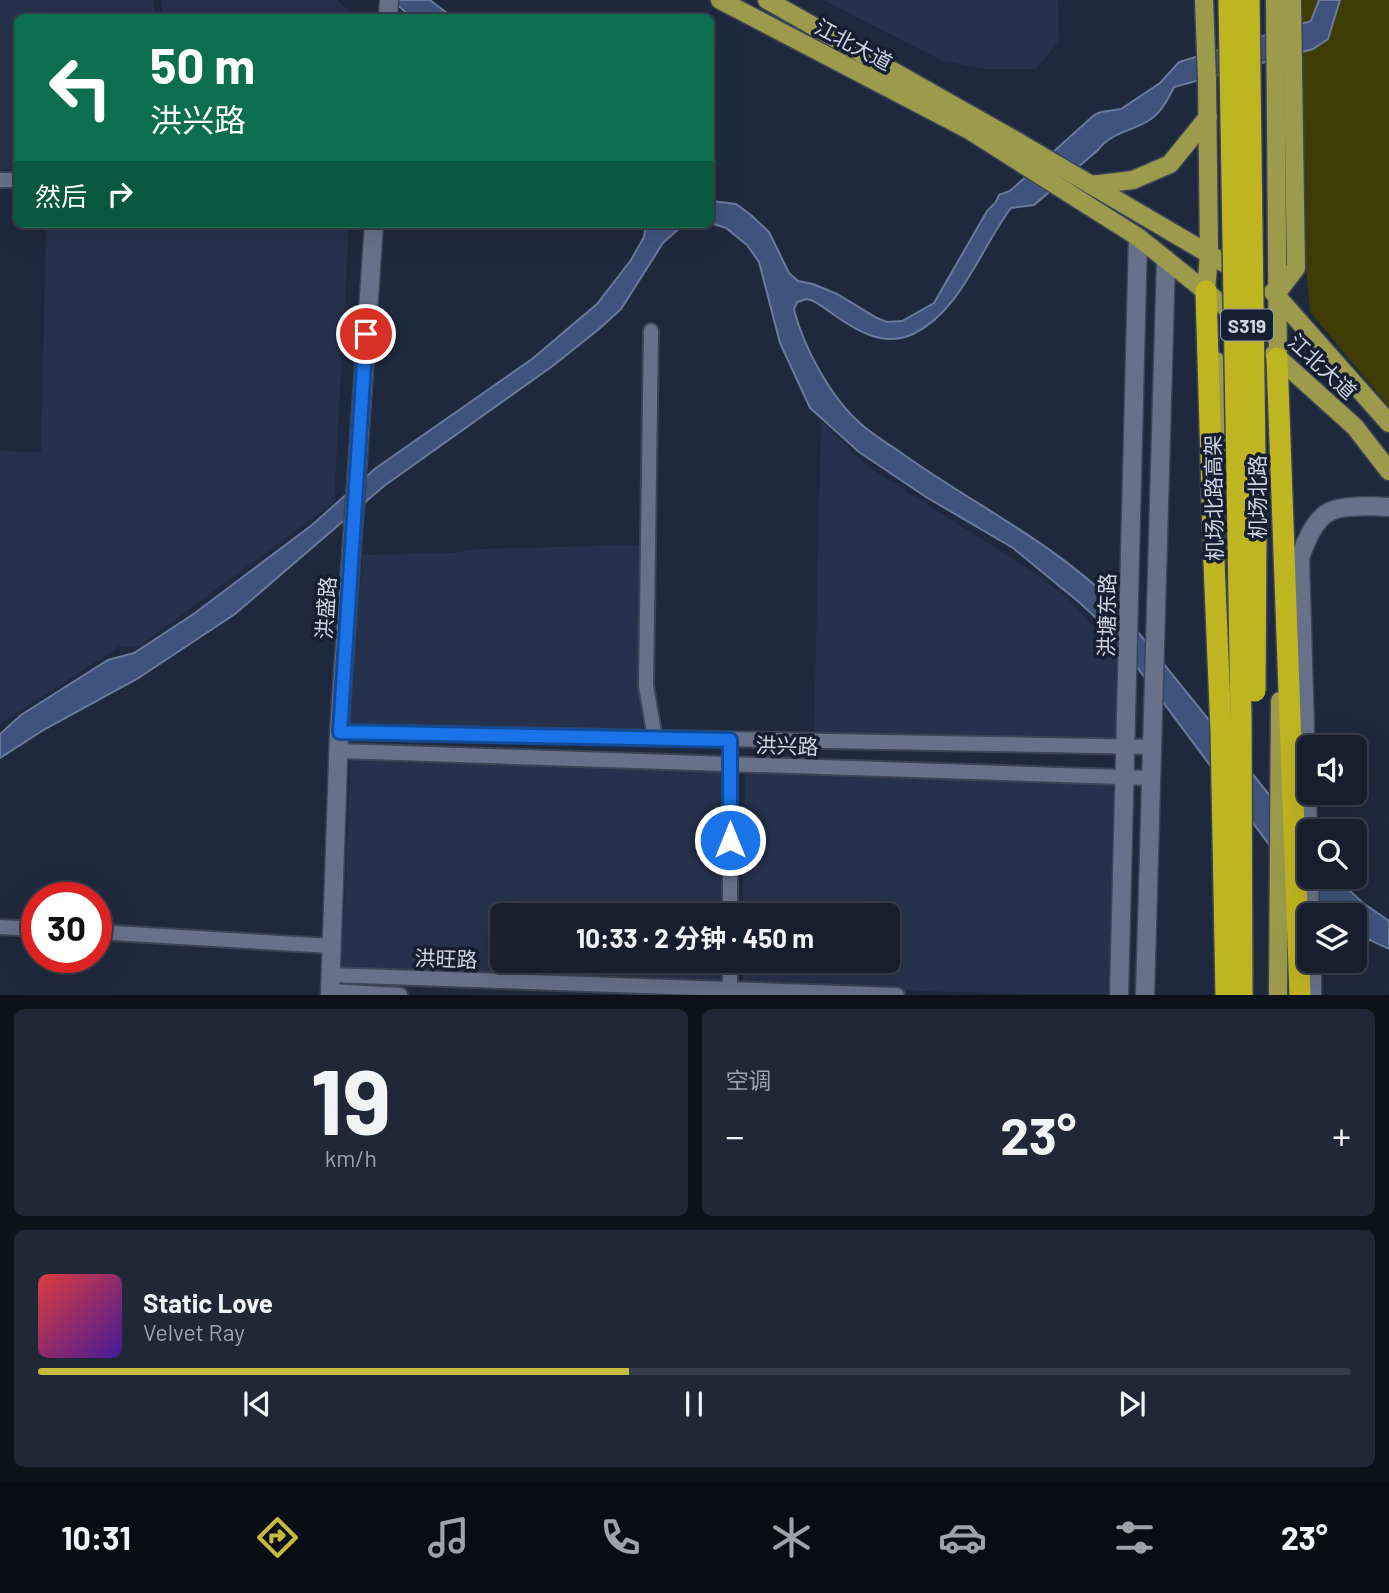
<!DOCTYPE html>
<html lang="zh">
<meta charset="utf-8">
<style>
:root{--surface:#171f2e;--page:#202736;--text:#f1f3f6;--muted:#9ea2aa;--line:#363d4a;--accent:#c5bc3d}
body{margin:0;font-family:Barlow,"Noto Sans SC",sans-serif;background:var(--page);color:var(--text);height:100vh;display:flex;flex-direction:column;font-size:26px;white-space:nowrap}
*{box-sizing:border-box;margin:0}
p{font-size:23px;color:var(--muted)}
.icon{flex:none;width:38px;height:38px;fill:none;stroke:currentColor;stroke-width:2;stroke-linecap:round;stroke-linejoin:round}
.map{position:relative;height:995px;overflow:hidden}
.sheet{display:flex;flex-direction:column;gap:14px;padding:14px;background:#0d1119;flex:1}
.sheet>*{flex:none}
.banner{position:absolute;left:14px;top:14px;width:700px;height:214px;border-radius:10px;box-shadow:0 7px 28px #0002,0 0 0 2px var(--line);background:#0b6e4f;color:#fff;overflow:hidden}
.tools{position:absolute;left:1297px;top:735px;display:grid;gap:14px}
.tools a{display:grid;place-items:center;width:70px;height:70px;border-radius:10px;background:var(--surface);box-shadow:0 7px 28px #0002,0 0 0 2px var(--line);font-size:35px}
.speed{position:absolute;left:21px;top:882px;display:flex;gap:14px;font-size:35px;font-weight:700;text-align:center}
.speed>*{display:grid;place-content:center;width:91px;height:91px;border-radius:50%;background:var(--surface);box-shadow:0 7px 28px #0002,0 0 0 2px var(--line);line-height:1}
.speed .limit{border:10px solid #d22;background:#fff;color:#111}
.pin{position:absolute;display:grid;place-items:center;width:60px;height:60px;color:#fff;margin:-30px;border:4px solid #fff;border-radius:50%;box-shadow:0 2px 7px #0007}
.me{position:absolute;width:77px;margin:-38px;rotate:0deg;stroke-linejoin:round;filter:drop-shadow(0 0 5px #0008)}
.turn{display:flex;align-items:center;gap:24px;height:147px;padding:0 21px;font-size:32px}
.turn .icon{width:91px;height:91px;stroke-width:2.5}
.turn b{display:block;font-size:49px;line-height:60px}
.then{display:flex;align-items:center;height:66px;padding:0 21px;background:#0003;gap:14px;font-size:26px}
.big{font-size:52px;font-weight:700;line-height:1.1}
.sheet .widget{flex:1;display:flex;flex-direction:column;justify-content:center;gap:10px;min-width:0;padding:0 24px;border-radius:10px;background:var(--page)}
.sheet .dial{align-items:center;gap:0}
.dial b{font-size:91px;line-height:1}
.song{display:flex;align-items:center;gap:21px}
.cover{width:84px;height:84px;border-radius:10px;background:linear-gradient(135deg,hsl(0 70% 55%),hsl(260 70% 35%))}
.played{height:7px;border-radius:4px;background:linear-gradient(90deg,var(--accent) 45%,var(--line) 45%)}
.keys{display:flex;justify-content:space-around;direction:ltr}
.heat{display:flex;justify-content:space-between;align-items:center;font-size:38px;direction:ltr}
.sheet .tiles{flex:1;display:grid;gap:14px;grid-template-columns:1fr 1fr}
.widget:last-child{grid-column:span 2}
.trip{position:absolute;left:490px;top:903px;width:410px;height:70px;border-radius:10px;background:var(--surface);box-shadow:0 7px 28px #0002,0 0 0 2px var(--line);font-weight:700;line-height:70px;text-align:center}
.tabs{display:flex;height:112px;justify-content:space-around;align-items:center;background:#090c12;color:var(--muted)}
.tabs .icon{width:49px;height:49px}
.tabs .active{color:var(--accent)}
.tabs b{font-size:32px;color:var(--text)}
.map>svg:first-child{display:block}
</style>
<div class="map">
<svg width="1389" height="995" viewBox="0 0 1389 995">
<rect width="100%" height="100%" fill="#1f293d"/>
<g fill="#26314b">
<path d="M0,0H154V17L18,18L17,169H0Z"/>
<path d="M162,0H337L355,17H162Z"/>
<path d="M823,0H1058L1059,41L1036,69H987L943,61Z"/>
<path d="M46,224H349L334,502L140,646H120L0,724V451L41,452Z"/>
<path d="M821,421L867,466L1027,568L1067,597L1122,658V742L814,736Z"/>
<path d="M640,545L642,732L347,727L363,555L454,553L476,549Z"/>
<path d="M351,755L725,768L726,915H502V961H726V985L341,972Z"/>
<path d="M745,768L1121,780L1116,994H1029L743,986V961H887V915H743Z"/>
</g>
<path fill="#3f3b05" d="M1302,0H1389V407L1310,312L1306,266Z"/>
<g fill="#3f537c" stroke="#6a7a9b" stroke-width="2">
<path d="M392,0H430L452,17H411Z"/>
<path d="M1319,0H1340L1328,39L1313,49L1174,87C1168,99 1162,111 1151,119C1134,131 1111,132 1098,150L1034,205L1011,208C980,249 961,311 913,334C883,348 855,330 830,312C824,308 815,300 807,299C806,299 798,302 797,302L794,310C804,348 831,398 861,424C873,435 887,443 900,452C972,504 1054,542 1117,606L1309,844V877H1335L1363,903L1389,921V949L1355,933L1354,915H1323L1320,913L1110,631L1080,603L1013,548L926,497L859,452L810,408L780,343L759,262L747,245L726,228L711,223V201L736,204L751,215L769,232L789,273L798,281L813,284L837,294L877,318L887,322L902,321L934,303L987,211L996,202L999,195L1010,191L1094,115L1101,112L1121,109L1160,83L1179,62L1311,21Z"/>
<path d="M646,224H684L663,243L621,309L599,329L554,365L384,486L235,614L137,679L45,729L0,758V734L21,715L108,660L134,653L195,613L312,525L376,468L532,359L597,304L631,260L644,237Z"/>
</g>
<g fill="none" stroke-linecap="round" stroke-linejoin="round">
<defs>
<g id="street">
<path d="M0,180H18"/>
<path d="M651,331L646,686L655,738"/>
<path d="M339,732L1151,747"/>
<path d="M730,739V915"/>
<path d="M339,751L1150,778"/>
<path d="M0,927L37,929"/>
<path d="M96,932L331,946"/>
<path d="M730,961V995"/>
<path d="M330,975L897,995"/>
<path d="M330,991L400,995"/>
</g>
<g id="secondary">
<path d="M388,18L389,0"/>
<path d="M1309,868L1300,558C1305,543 1314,520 1329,512C1341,505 1375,506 1389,507"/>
<path d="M1309,877L1310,915"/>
<path d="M1312,961V995"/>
<path d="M330,995L339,732L374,224"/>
<path d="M1119,995L1138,237"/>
<path d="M1145,995L1166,259"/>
</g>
<g id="primary">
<path d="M720,0L969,130L1138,237L1240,319"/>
<path d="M767,0L1013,139L1243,274"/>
<path d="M1204,0L1207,80L1209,254L1206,291L1208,303"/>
<path d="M1275,0L1278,372"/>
<path d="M1091,185L1133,180L1170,164L1208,117"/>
<path d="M1273,292L1389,423"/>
<path d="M1276,294L1296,268L1292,0"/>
<path d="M1274,354L1355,427L1389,471"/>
<path d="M1216,361L1220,390L1221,449"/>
<path d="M1278,995L1280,701"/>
</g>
<g id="highway">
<path d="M1206,291L1214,562"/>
<path d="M1277,358L1300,995"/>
</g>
</defs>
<use href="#street" stroke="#3c4455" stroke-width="18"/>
<use href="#secondary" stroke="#3c4455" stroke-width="21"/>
<use href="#primary" stroke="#3c4455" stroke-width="21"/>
<use href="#highway" stroke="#3c4455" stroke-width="24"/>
<use href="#street" stroke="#67728a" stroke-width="14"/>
<use href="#secondary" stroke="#67728a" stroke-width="18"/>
<use href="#primary" stroke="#9c9a4b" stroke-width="18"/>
<use href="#highway" stroke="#bfb521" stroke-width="21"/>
<defs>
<g id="highway-bridge">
<path d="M1229,0L1241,719L1242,995"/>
<path d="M1249,0L1256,534L1255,691"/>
<path d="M1214,562L1221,731L1226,995"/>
</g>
</defs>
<use href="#highway-bridge" stroke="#3c4455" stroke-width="24" stroke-linecap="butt"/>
<use href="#highway-bridge" stroke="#bfb521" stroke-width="21"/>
</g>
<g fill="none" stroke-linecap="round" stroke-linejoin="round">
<defs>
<path id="route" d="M366,334L340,732L730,740V840"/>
</defs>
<use href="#route" stroke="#114b97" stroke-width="18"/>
<use href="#route" stroke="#1a73e8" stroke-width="12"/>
</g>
<g text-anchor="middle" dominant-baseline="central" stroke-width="7" stroke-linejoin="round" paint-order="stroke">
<rect fill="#161f32" stroke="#979ead" stroke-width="2" x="1221" y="309.5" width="52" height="31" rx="5"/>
<g font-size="19" font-weight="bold" fill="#ced5e2">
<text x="1247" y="325">S319</text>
</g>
<g font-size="21" fill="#ced5e2" stroke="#161f32">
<text transform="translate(854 44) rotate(28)">江北大道</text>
<text transform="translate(1323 366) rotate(43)">江北大道</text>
<text transform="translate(1256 497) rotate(-90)">机场北路</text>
<text transform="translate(1213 498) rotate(-91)">机场北路高架</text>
<text transform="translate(325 608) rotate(-86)">洪盛路</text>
<text transform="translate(1106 615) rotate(-89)">洪塘东路</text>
<text transform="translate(787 745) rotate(2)">洪兴路</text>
<text transform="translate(446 958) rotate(2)">洪旺路</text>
</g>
</g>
</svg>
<div class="tools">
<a><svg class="icon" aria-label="sound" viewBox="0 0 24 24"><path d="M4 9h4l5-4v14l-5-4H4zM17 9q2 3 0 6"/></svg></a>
<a><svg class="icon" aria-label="search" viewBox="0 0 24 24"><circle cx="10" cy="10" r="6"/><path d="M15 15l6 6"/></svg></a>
<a><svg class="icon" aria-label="layers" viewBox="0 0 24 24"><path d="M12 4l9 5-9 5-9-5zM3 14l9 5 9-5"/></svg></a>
</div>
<div class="speed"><div class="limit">30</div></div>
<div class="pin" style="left:366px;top:334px;background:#d93025"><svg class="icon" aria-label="arrive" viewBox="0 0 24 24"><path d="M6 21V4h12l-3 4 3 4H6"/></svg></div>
<svg class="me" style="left:730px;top:840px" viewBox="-20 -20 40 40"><circle r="17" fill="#1a73e8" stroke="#fff" stroke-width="3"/><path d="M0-11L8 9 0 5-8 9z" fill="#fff"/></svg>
<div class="trip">10:33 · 2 分钟 · 450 m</div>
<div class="banner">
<div class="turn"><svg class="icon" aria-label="left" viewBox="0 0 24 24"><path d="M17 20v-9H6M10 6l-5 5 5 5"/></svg><div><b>50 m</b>洪兴路</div></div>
<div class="then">然后<svg class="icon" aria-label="right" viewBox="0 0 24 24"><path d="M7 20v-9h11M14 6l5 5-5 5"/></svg></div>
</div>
</div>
<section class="sheet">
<div class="tiles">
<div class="widget dial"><b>19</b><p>km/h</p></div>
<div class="widget"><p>空调</p>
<div class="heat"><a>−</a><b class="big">23°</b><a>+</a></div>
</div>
<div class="widget">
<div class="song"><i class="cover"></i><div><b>Static Love</b><p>Velvet Ray</p></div></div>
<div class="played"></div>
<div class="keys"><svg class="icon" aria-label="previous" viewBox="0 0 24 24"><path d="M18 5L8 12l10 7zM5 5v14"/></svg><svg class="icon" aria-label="pause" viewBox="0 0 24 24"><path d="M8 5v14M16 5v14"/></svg><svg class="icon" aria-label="next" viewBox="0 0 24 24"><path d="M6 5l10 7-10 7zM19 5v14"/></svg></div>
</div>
</div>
</section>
<nav class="tabs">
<b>10:31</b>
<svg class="icon active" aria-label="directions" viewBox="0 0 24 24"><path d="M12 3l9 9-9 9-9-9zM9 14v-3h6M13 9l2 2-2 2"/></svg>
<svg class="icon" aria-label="music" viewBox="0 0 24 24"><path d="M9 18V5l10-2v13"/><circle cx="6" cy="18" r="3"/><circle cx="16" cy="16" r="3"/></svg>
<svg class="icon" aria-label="phone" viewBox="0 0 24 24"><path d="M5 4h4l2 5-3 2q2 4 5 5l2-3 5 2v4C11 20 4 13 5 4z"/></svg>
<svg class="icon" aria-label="climate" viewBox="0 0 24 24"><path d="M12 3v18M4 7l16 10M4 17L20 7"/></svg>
<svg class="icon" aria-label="car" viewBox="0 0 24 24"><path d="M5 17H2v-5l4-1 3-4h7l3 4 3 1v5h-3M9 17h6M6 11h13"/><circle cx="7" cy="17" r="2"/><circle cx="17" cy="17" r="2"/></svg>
<svg class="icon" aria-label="filters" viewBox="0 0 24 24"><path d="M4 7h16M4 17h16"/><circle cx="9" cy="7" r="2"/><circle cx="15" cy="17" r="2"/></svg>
<b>23°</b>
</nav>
